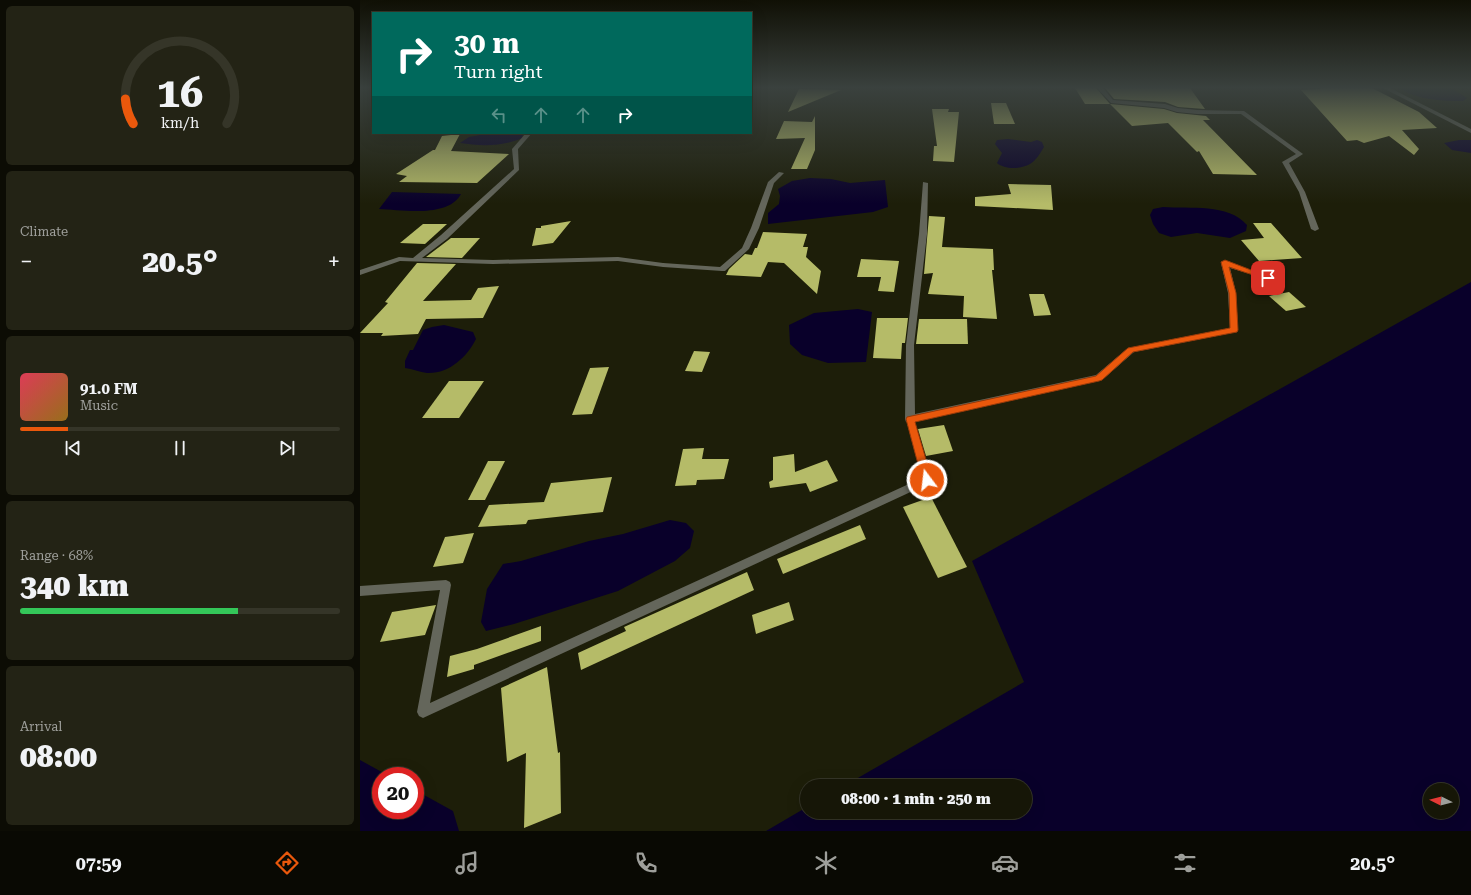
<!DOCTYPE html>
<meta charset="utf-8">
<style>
:root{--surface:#161607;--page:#232315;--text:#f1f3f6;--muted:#9e9f9b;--line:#353528;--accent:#ea580c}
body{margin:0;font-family:"Roboto Serif",serif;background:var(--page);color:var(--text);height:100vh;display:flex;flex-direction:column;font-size:15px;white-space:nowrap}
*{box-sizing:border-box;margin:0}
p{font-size:13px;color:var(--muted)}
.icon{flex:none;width:22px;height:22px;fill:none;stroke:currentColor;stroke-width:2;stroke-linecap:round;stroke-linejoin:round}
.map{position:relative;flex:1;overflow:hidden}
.side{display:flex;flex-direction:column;gap:6px;padding:6px;background:#0c0c04;width:360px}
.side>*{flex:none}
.guide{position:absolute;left:12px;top:12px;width:380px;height:122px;border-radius:0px;box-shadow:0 4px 16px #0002,0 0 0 1px var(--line);background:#00695c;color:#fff;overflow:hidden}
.needle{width:26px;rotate:276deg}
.buttons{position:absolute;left:1063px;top:783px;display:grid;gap:8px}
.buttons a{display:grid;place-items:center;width:36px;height:36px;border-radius:50%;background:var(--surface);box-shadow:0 4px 16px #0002,0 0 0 1px var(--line);font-size:20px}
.speed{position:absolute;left:12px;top:767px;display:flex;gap:8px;font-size:20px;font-weight:700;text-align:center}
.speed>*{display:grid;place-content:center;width:52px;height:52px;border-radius:50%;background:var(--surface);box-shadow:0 4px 16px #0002,0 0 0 1px var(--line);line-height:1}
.speed .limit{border:6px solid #d22;background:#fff;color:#111}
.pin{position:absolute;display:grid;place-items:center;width:34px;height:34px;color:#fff;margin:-17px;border-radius:8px;box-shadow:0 2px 6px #0006}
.me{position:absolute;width:44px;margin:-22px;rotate:345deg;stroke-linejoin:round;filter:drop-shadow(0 0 3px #0008)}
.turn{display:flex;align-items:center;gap:14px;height:84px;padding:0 16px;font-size:18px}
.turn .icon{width:52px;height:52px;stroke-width:2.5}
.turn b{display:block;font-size:28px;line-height:34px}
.lanes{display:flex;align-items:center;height:38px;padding:0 16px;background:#0003;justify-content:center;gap:20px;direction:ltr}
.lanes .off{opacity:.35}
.big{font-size:30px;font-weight:800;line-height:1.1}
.side .tile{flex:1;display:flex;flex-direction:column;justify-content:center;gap:6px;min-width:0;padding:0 14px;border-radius:6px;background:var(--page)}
.side .dial{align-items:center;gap:0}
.dial svg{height:104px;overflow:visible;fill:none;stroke:var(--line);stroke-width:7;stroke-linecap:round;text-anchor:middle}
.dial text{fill:var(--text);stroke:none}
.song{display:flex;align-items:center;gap:12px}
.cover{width:48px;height:48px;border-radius:6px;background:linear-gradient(135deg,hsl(350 70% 55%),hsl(40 70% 35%))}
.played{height:4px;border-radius:2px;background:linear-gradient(90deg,var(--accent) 15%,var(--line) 15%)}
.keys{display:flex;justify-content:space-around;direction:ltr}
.heat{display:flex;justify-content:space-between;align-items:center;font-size:22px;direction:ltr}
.charge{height:6px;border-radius:3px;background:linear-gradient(90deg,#34c759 68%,var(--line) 0)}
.trip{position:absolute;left:440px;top:779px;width:232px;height:40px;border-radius:20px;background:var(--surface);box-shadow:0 4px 16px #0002,0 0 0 1px var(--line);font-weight:800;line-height:40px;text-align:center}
.tabs{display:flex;height:64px;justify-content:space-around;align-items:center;background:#090903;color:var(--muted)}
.tabs .icon{width:28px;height:28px}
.tabs .active{color:var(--accent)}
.tabs b{font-size:18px;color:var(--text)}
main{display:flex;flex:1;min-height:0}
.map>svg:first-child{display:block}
</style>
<main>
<section class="side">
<div class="tile dial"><svg viewBox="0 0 100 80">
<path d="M14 69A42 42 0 1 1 86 69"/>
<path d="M14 69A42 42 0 0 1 8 50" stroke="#ea580c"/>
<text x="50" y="56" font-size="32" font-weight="700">16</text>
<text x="50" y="72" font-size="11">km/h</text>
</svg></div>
<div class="tile"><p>Climate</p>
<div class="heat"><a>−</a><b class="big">20.5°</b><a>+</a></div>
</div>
<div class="tile">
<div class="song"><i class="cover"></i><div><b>91.0 FM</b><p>Music</p></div></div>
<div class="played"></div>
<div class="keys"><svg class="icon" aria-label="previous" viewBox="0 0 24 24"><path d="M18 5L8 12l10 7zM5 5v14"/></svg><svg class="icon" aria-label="pause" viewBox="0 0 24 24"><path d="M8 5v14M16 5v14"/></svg><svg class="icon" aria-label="next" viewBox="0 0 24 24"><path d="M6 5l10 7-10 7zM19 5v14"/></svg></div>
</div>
<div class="tile"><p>Range · 68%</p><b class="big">340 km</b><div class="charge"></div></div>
<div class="tile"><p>Arrival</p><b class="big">08:00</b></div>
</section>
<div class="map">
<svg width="1111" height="831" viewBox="0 0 1111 831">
<rect width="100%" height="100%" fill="#1d1e09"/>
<g fill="#09002a" fill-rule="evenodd">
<path d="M1039,88H1091L1107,98L1103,101C1081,101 1058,100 1039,88Z"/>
<path d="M131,133L163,134L162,138C142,147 120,146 100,143L109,137Z"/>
<path d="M648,139L671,142L677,140L682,142L684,147C681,152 676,161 670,164C661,169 645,170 637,163L642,153L635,144L637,140Z"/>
<path d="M1099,140H1111V153L1092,150L1084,143Z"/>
<path d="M450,178L471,179L490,183L525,180L528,207L513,212L408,224V213L419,204L420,196L418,189L432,181Z"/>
<path d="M32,192L101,194C88,218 43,210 19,209Z"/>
<path d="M803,207C830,209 868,203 887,225L886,231L870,238L837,233L811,237L799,233L793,224L790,215L793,209Z"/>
<path d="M1111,282V831H406L447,807V812H665V786H484L664,682L612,561ZM1070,790H1092V812H1070Z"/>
<path d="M498,309L512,312L506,362L468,363L442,355L430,344L429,325L454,313Z"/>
<path d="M84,325L113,332L116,339C107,357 89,374 67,373C60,372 52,369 45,368V361L50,350H53L63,330L72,327Z"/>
<path d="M310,520L326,523L334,531L330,548L315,561L258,591L154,624L126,631L121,622L127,589L143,564L161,561L229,541L263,534Z"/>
<path d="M0,760L29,776H21V810H55V790L93,811L99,831H0Z"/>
</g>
<g fill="#b5bb68">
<path d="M715,88H736L750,104H725Z"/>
<path d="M745,88H830L845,109L818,107L805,102L754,99Z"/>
<path d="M960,88H1012L1059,112L1077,128L1042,130L1059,149L1054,155L1029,136L1004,143L997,140L987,141L941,90L961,89Z"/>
<path d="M439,89L481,90L428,112Z"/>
<path d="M631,103H646L655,124H634Z"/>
<path d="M750,104L804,109L817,113L846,116L850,120H843L897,175L853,174L839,151L837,152L808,123L772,126Z"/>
<path d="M572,109H589L588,112H599L594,162L573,161L574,146H577Z"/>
<path d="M455,116V150L447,169H431L445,138L416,139L424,121L452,122Z"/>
<path d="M100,134L91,151L149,154L117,183L39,182L47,176L36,174L73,150H75L82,136Z"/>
<path d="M648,184L691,185L693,210L615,206V197L651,194Z"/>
<path d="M569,216L585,217L582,247L633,249L634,270H632L637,319L603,317L604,296L568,294L573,273L564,274Z"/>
<path d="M211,221L193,243L172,246L176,228H181V226Z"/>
<path d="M893,223H911L942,258L899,261L881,240L904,238Z"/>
<path d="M63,224H87L65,244L40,243Z"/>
<path d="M403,232L447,234L443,247H448L446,257L461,271L457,294L424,263L408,262L401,277L366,275L369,269L385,254L392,255L395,248H397Z"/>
<path d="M91,238H120L102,258L66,257Z"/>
<path d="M501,259L539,261L534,292L518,291L521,277H497Z"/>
<path d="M57,263L96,264L63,301L111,300L118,288L139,286L123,318L66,319L58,334L21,336L23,333H0L28,303L25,302Z"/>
<path d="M929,292L946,307L926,311L909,296Z"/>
<path d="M669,294H684L691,315L674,316Z"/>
<path d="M517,318H548L545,343H542L541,359L513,358Z"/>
<path d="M559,319H607L608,344H556Z"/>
<path d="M334,351L350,352L342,372L325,371Z"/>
<path d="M249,367L232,414L212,415L230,368Z"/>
<path d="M89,381H124L99,418H62Z"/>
<path d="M584,425L593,451L566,456L558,429Z"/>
<path d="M344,448L342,459H369L364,479L337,480L336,485L315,486L323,449Z"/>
<path d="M434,454L435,472L467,460L478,481L450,492L446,483L410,488L409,482L413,480V457Z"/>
<path d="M128,461H145L125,500H108Z"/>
<path d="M252,477L243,512L168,520L166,524L118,527L129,505L184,502L191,483Z"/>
<path d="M571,497L607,567L578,578L543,507Z"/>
<path d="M500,525L506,539L423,574L417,559Z"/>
<path d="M114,533L103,563L73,567L85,537Z"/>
<path d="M387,572L394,590L221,670L218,653L266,631L264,627Z"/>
<path d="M429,602L434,620L396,634L392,615Z"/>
<path d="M76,605L65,635L20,642L32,612Z"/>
<path d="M181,626V641L114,665V669L87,677L90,656L117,649Z"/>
<path d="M187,667L198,753L200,752L201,813L164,828L166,753L147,762L141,688Z"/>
</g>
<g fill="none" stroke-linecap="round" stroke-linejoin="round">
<path fill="#64665b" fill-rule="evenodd" d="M550,416L554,419L571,480L570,483L63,718L59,716L57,712L80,590L0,596V586L86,580L90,582L91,585L70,703L562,478L546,419Z"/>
<g fill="#64665b" fill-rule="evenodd">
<path d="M737,88H743L753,100L805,104L818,108L837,110L884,111L943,154L929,163L945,192L959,229L955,231L951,229L939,192L922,162L936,154L881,114H837L817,112L804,108L751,103Z"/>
<path d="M1023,88H1030L1111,129V133Z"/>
<path d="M166,133H172L158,149L159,170L87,239L62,258L133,260L258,257L303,263L360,267L382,248L391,228L408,182L419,172L424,173L414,183L399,228L389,249L365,271H362L303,267L258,261L133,264L40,261L0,275V270L39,257L53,258L81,235L154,169L152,149Z"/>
<path d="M563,182L568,183L567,234L554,345L555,414L736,375L768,348L870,328L868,293L861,263L862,261H868L884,268L924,279L925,281L921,283L870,268L876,293L878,330L877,332L774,352L742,380L739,381L550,423L546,422L545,419L546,345L559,234Z"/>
</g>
</g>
<linearGradient id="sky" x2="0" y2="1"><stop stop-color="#101005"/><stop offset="0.43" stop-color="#3a413e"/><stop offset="1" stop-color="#3a413e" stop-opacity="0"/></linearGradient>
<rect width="1111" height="204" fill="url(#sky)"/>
<path fill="#ea580c" stroke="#983908" d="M865,260L912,278L908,280L869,267L876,293L878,330L877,332L773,352L742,380L739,381L555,422L572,480L570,483H563L546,419L547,417L736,376L768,348L870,328L869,293L861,262Z"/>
</svg>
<div class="buttons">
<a><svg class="needle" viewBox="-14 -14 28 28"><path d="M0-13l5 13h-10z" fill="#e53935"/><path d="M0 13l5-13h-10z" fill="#9e9f9b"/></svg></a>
</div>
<div class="speed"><div class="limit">20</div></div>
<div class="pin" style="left:908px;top:278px;background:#d93025"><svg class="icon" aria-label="arrive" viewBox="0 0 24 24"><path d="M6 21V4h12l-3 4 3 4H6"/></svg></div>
<svg class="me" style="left:567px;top:480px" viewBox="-20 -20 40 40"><circle r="17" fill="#ea580c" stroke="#fff" stroke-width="3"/><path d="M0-11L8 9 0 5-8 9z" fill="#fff"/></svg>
<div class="trip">08:00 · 1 min · 250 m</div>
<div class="guide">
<div class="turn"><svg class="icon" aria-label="right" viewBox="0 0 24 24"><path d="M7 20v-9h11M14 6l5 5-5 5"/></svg><div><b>30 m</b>Turn right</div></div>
<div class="lanes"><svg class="icon off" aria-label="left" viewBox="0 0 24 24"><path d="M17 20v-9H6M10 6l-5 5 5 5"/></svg><svg class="icon off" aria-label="ahead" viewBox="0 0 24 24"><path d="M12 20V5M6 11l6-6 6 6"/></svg><svg class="icon off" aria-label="ahead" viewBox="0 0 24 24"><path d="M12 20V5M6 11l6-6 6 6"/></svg><svg class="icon" aria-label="right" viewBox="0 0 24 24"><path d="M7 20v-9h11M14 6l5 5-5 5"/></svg></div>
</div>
</div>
</main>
<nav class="tabs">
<b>07:59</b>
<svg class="icon active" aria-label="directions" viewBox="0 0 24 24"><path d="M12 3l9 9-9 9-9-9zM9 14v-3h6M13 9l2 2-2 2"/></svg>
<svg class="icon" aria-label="music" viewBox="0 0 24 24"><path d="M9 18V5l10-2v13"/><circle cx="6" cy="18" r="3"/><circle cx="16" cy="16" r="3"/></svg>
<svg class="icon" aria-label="phone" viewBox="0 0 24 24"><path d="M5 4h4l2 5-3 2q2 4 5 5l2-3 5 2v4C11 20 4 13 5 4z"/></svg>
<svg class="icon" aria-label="climate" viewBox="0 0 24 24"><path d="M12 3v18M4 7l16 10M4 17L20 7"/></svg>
<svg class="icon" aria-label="car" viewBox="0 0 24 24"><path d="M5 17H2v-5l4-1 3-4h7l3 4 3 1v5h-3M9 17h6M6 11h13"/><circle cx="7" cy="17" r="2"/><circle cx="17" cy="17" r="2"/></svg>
<svg class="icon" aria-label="filters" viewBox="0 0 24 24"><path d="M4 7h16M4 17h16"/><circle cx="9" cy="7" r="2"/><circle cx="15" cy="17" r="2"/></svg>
<b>20.5°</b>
</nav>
